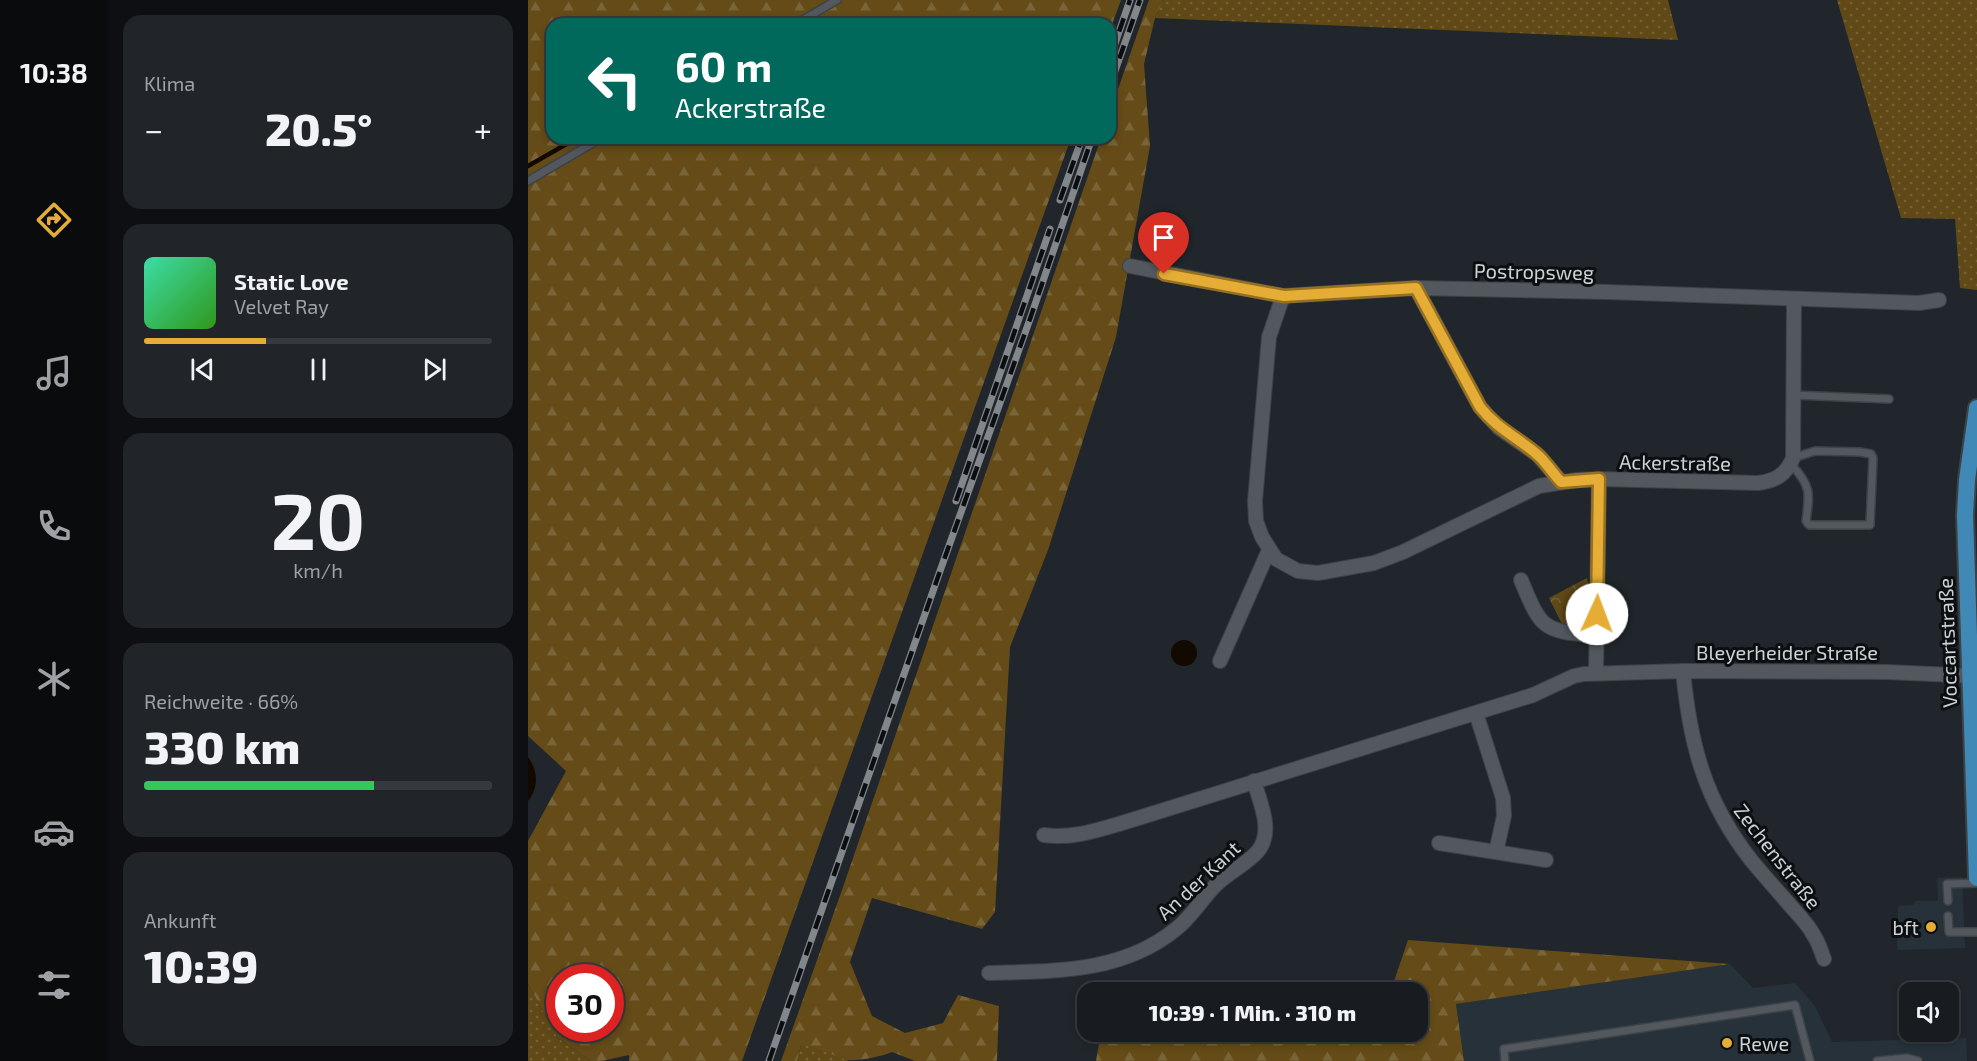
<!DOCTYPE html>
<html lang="de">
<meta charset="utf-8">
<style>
:root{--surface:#181c20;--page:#212529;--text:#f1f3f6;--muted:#9fa1a5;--line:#363a3e;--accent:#e5ad35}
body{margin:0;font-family:"Exo 2",sans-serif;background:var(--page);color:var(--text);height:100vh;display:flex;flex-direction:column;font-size:22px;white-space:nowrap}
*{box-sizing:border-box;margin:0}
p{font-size:20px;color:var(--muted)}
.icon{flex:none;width:33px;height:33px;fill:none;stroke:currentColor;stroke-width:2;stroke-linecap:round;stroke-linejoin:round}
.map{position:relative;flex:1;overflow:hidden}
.drawer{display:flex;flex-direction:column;gap:15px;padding:15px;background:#0d0f12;width:420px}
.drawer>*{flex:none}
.guide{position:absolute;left:18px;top:18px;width:570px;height:126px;border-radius:18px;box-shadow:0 3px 9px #0003,0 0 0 2px var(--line);background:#00695c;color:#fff;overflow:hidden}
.controls{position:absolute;left:1371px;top:982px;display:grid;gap:12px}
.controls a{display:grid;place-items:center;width:60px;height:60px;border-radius:12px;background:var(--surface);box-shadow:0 3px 9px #0003,0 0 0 2px var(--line);font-size:30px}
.speed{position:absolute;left:18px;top:964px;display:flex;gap:12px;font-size:30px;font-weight:700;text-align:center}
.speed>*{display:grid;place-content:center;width:78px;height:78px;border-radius:50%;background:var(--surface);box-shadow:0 3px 9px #0003,0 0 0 2px var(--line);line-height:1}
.speed .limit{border:9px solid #d22;background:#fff;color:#111}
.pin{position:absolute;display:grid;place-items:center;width:51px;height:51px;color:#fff;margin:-62px -26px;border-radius:50% 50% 50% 0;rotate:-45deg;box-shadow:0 0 6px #0007}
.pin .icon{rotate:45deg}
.me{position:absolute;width:66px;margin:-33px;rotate:2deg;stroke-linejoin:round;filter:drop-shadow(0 0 4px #0008)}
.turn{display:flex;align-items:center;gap:21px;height:126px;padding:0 30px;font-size:27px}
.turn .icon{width:78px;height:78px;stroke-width:2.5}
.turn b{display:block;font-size:42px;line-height:51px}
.big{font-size:45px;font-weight:800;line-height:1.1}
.drawer .tile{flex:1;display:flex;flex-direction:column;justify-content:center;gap:9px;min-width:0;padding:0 21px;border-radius:18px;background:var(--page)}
.drawer .dial{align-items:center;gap:0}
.dial b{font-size:78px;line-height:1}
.song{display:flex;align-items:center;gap:18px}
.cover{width:72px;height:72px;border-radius:9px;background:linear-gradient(135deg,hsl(160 70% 55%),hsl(110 70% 35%))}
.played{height:6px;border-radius:3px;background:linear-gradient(90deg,var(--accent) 35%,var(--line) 35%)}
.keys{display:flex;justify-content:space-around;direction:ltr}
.heat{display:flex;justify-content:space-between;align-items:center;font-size:33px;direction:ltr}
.charge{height:9px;border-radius:4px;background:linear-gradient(90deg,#34c759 66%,var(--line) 0)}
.trip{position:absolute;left:549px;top:982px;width:351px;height:60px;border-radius:18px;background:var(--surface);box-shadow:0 3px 9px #0003,0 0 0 2px var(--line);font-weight:800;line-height:60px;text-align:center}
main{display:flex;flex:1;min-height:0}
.dock{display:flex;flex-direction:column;width:108px;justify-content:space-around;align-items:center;background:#0a0b0d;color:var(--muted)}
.dock .icon{width:42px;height:42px}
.dock .current{color:var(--accent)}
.dock b{font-size:27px;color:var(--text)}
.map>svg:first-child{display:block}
</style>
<main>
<nav class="dock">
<b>10:38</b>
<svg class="icon current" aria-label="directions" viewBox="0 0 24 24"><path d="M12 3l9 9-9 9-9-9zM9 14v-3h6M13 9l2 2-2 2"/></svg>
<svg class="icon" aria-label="music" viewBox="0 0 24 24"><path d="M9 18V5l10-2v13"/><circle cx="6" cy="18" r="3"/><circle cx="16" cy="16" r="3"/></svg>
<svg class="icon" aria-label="phone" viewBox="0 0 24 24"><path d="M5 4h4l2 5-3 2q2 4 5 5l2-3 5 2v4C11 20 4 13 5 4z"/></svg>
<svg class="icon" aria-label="climate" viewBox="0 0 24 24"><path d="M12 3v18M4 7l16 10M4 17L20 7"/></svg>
<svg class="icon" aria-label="car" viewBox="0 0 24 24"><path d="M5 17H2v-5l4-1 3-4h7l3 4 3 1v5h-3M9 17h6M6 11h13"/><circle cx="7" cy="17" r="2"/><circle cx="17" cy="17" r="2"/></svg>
<svg class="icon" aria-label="filters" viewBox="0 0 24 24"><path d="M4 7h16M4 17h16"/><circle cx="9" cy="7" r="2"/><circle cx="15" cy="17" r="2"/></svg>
</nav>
<section class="drawer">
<div class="tile"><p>Klima</p>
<div class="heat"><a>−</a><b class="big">20.5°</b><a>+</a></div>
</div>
<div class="tile">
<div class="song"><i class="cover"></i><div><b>Static Love</b><p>Velvet Ray</p></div></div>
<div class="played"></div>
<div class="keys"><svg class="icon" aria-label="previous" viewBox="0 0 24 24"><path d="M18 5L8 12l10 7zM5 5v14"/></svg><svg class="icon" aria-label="pause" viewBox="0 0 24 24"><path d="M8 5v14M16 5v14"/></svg><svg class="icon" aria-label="next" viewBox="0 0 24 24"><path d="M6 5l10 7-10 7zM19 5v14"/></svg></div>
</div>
<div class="tile dial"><b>20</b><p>km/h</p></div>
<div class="tile"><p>Reichweite · 66%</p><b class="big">330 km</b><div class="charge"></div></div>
<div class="tile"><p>Ankunft</p><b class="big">10:39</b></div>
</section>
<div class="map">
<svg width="1449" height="1061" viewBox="0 0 1449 1061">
<defs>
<pattern id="grass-dots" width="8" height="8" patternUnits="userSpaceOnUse" patternTransform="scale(1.5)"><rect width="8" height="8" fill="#604817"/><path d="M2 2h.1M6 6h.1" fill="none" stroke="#766238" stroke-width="1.8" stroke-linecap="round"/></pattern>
<pattern id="forest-firs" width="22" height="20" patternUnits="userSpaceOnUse" patternTransform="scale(1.5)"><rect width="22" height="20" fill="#644b17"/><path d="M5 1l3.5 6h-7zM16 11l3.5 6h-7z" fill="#796438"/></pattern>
<pattern id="park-crowns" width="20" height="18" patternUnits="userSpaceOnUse" patternTransform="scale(1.5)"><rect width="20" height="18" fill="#604817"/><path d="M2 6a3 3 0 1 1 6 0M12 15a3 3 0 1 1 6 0" fill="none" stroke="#766238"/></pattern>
</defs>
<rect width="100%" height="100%" fill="#20262b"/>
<g fill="#26313a">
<path d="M1434,877L1437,948L1369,950L1370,906L1386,905L1387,901H1410L1409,878Z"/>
<path d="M1202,964L1225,988L1267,983L1287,1006L1304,1042L1438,1038L1439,1061H936L928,1004Z"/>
</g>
<g fill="url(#grass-dots)">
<path d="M635,0H1140L1150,40L627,18Z"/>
<path d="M1309,0H1449V290L1432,288L1427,219L1373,218Z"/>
<path d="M0,984L30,1038L63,1061H0Z"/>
<path d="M273,1045H284L321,1061H269Z"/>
</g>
<g fill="url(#forest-firs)" fill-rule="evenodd">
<path d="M0,0H593L582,30V24H24V138H543L214,1061H101V1055L74,1061H63L30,1038L0,984V841L38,771L0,736ZM32,978H82V1029H32Z"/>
<path d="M621,0H635L627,18L616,64L622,146L588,337L520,550L482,647L467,912L454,929L344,898L322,962L344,1016L377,1033L415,1023L430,995L471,1006L469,1061H387L364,1052C351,1057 333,1061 318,1060C303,1055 290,1046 273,1045L269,1061H253L314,890L573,138H582V112Z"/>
<path d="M880,940L1202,964L928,1004L936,1061H568L573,1032H765L773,1042L814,1032H890V993H862Z"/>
</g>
<path fill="url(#park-crowns)" d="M1059,578L1061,585L1056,625L1052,628L1035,626L1021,598Z"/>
<g fill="#120900">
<circle cx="656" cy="653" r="13"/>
<path d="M0,757C10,770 11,787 0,801Z"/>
</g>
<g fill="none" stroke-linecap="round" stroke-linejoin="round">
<path stroke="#120900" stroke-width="4.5" d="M0,166L49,138"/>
<defs>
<g id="service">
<path d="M268,24L309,0"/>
<path d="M0,181L73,138"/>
<path d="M1265,395L1361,399"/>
<path d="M1263,464C1283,486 1282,492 1278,521L1281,525H1342L1345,458L1343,454L1332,452L1287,451L1265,458"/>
<path d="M1420,901L1419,884L1449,883"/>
<path d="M1420,916L1421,932H1449"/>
<path d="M977,1061L976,1049L1267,1005L1282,1061"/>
<path d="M1349,1061L1379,1058L1390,1061"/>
</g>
<g id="minor">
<path d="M602,266L755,296L888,288L1080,292L1391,303L1411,300"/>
<path d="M888,288L952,407L971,428L1010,455L1033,482"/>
<path d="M755,296L741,337L727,501L728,521L734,537L748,559L770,571L790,573L846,563L875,552L1011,486L1049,480L1071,479L1230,483C1247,481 1258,475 1265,458L1266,300"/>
<path d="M993,580C1014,631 1015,630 1068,636"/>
<path d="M692,661L741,550"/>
<path d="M1155,671C1162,745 1177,801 1223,860C1238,878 1253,895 1268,912C1274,919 1281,926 1285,934C1290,941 1293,950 1296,959"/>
<path d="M1068,673L1071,479"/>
<path d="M948,713L975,798L976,816L968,852"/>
<path d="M516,835C542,839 566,831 591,824L1005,695L1046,676L1056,674L1155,671L1358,672L1449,676"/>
<path d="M911,843L1018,860"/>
<path d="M461,973C527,971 594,973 648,929C665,916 675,896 691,882C703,871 720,863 730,851C746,831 732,803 726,781"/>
</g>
<path id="primary" d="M1449,408L1439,480L1437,515L1449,878"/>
</defs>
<use href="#service" stroke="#3d4245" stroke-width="10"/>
<use href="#minor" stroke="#3d4245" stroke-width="16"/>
<use href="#primary" stroke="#3d4245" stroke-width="20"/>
<use href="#service" stroke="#52585e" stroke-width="7"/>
<use href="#minor" stroke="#52585e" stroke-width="14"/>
<use href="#primary" stroke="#4089b7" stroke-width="16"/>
<defs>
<g id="rail">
<path d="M582,58L602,0"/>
<path d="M582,85L612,0"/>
<path d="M532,200L554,138"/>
<path d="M428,501L522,229"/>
<path d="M241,1061L412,571L502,319L564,138"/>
</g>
</defs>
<use href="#rail" stroke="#82878b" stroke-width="7"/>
<use href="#rail" stroke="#0c0f11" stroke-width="4.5" stroke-dasharray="14" stroke-linecap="butt"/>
</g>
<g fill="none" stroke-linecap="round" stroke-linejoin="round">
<defs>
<path id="route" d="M636,274L756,296L888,288L952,407C969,429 991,438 1011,456C1019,464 1025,473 1033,482L1071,479L1069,614"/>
</defs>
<use href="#route" stroke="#957022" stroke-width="15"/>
<use href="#route" stroke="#e5ad35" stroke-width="10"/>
</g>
<g fill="#e5ad35" stroke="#0c0f11" stroke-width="2">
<circle cx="1403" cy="927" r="6"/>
<circle cx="1199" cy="1043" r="6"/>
</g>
<g text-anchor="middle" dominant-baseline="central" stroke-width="6" stroke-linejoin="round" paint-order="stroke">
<g font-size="20" fill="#ced2d5" stroke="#0c0f11">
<text transform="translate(1006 271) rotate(1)">Postropsweg</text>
<text transform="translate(1147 462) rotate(1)">Ackerstraße</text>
<text transform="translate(1419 643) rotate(-92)">Voccartstraße</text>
<text x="1259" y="652">Bleyerheider Straße</text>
<text transform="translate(1250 856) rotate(52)">Zechenstraße</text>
<text transform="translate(670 880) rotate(-43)">An der Kant</text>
</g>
<g font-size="20" fill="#ced2d5" stroke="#0c0f11" text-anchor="end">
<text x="1391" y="927">bft</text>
<text x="1211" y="1043" text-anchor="start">Rewe</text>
</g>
</g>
</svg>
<div class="controls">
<a><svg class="icon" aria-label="sound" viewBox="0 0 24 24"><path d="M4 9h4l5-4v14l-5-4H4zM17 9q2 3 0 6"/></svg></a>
</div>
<div class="speed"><div class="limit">30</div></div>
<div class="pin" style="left:636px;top:274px;background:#d93025"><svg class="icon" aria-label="arrive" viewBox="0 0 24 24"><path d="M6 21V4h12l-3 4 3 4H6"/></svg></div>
<svg class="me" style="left:1069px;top:614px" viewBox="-20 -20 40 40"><circle r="19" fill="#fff"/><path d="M0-13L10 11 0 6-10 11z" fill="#e5ad35"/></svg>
<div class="trip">10:39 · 1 Min. · 310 m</div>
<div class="guide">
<div class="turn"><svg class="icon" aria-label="left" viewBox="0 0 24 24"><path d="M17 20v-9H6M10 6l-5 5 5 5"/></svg><div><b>60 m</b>Ackerstraße</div></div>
</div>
</div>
</main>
